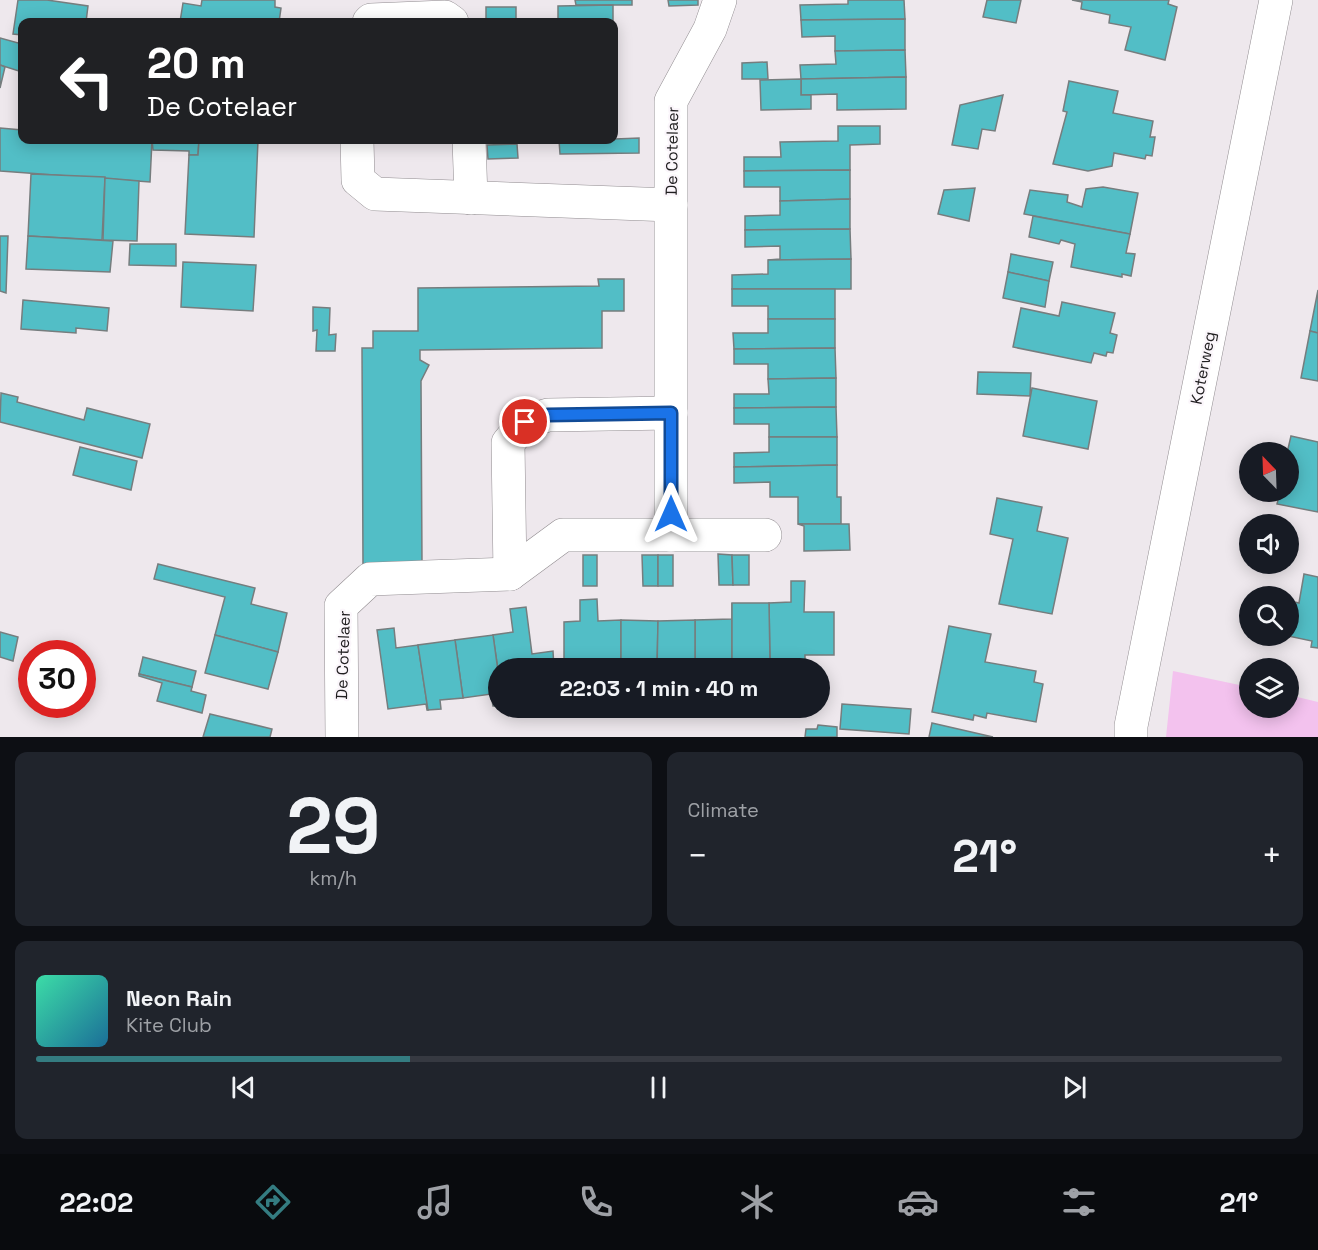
<!DOCTYPE html>
<meta charset="utf-8">
<style>
:root{--surface:#171b24;--page:#20242c;--text:#f1f3f6;--muted:#9ea1a6;--line:#363941;--accent:#347c81}
body{margin:0;font-family:"Space Grotesk",sans-serif;background:var(--page);color:var(--text);height:100vh;display:flex;flex-direction:column;font-size:22px;white-space:nowrap}
*{box-sizing:border-box;margin:0}
p{font-size:20px;color:var(--muted)}
.icon{flex:none;width:33px;height:33px;fill:none;stroke:currentColor;stroke-width:2;stroke-linecap:round;stroke-linejoin:round}
.map{position:relative;height:737px;overflow:hidden}
.panel{display:flex;flex-direction:column;gap:15px;padding:15px;background:#0d0f14;flex:1}
.panel>*{flex:none}
.guide{position:absolute;left:18px;top:18px;width:600px;height:126px;border-radius:12px;box-shadow:0 3px 15px #0003;background:#202124;color:#fff;overflow:hidden}
.needle{width:39px;rotate:337deg}
.controls{position:absolute;left:1239px;top:442px;display:grid;gap:12px}
.controls a{display:grid;place-items:center;width:60px;height:60px;border-radius:50%;background:var(--surface);box-shadow:0 3px 15px #0003;font-size:30px}
.speed{position:absolute;left:18px;top:640px;display:flex;gap:12px;font-size:30px;font-weight:700;text-align:center}
.speed>*{display:grid;place-content:center;width:78px;height:78px;border-radius:50%;background:var(--surface);box-shadow:0 3px 15px #0003;line-height:1}
.speed .limit{border:9px solid #d22;background:#fff;color:#111}
.pin{position:absolute;display:grid;place-items:center;width:51px;height:51px;color:#fff;margin:-26px;border:3px solid #fff;border-radius:50%;box-shadow:0 2px 6px #0007}
.me{position:absolute;width:66px;margin:-33px;rotate:0deg;stroke-linejoin:round;filter:drop-shadow(0 0 4px #0008)}
.turn{display:flex;align-items:center;gap:21px;height:126px;padding:0 30px;font-size:27px}
.turn .icon{width:78px;height:78px;stroke-width:2.5}
.turn b{display:block;font-size:42px;line-height:51px}
.big{font-size:45px;font-weight:800;line-height:1.1}
.panel .widget{flex:1;display:flex;flex-direction:column;justify-content:center;gap:9px;min-width:0;padding:0 21px;border-radius:12px;background:var(--page)}
.panel .dial{align-items:center;gap:0}
.dial b{font-size:78px;line-height:1}
.song{display:flex;align-items:center;gap:18px}
.cover{width:72px;height:72px;border-radius:9px;background:linear-gradient(135deg,hsl(160 70% 55%),hsl(200 70% 35%))}
.played{height:6px;border-radius:3px;background:linear-gradient(90deg,var(--accent) 30%,var(--line) 30%)}
.keys{display:flex;justify-content:space-around;direction:ltr}
.heat{display:flex;justify-content:space-between;align-items:center;font-size:33px;direction:ltr}
.panel .tiles{flex:1;display:grid;gap:15px;grid-template-columns:1fr 1fr}
.widget:last-child{grid-column:span 2}
.trip{position:absolute;left:488px;top:658px;width:342px;height:60px;border-radius:30px;background:var(--surface);box-shadow:0 3px 15px #0003;font-weight:800;line-height:60px;text-align:center}
.menu{display:flex;height:96px;justify-content:space-around;align-items:center;background:#090b0e;color:var(--muted)}
.menu .icon{width:42px;height:42px}
.menu .on{color:var(--accent)}
.menu b{font-size:27px;color:var(--text)}
.map>svg:first-child{display:block}
</style>
<div class="map">
<svg width="1318" height="737" viewBox="0 0 1318 737">
<rect width="100%" height="100%" fill="#eee8ed"/>
<path fill="#f3c2ee" d="M1173,671L1249,687L1250,708H1288L1289,695L1318,702V737H1166Z"/>
<g fill="#52bec6" stroke="#767d7e" stroke-width="1.5">
<path d="M18,0H47L88,6L86,22H22V35L13,34Z"/>
<path d="M202,0H275V7L281,8L279,22H180L183,3L201,6Z"/>
<path d="M575,0H632V5H576Z"/>
<path d="M668,0H698V5L669,6Z"/>
<path d="M848,0H904L905,19L801,20L800,5L848,4Z"/>
<path d="M987,0H1021L1016,23L983,17Z"/>
<path d="M1072,0H1169L1168,4L1177,7L1165,60L1125,50L1131,27L1109,23L1110,15L1081,9L1082,2Z"/>
<path d="M613,5V22H558V6Z"/>
<path d="M486,7H516V20L486,21Z"/>
<path d="M108,19L135,22H107Z"/>
<path d="M905,19V50L835,51V36L802,37L801,20Z"/>
<path d="M0,38L22,44V72L0,65Z"/>
<path d="M905,50L906,77L801,79L800,65L836,64L835,51Z"/>
<path d="M767,62L768,79H742V63Z"/>
<path d="M0,65L5,67L0,88Z"/>
<path d="M906,77V109L837,110V94L801,95V79Z"/>
<path d="M801,79V95H811V109L761,110L760,80Z"/>
<rect x="614" y="81" width="1" height="38"/>
<path d="M1069,81L1118,91L1113,113L1153,121L1150,137H1155L1152,156L1146,155L1145,159L1114,153L1112,166L1088,171L1053,164L1067,112L1063,111Z"/>
<path d="M1003,95L995,131L982,129L978,149L952,145L960,105Z"/>
<path d="M614,119L615,139L639,138V153L560,154L559,140H614Z"/>
<path d="M838,126H880V144L850,145V170L744,171V157H781L780,142L838,141Z"/>
<path d="M0,128L22,130V140H152L150,182L0,171Z"/>
<path d="M152,140H199L198,155H189V151L153,150Z"/>
<path d="M199,140H258L254,237L185,234L189,155H198Z"/>
<path d="M517,144L518,158L488,159L487,145Z"/>
<path d="M850,170V199L780,201V187H744V171Z"/>
<path d="M31,174L105,177L102,240L28,236Z"/>
<path d="M105,178L139,181L137,241L103,240Z"/>
<path d="M1103,187L1138,193L1130,234L1024,214L1030,190L1068,195L1067,202L1082,207L1086,189Z"/>
<path d="M975,188L969,221L938,214L944,190Z"/>
<path d="M850,199V229L745,230V216L780,215V201Z"/>
<path d="M1033,216L1130,234L1126,253L1135,254L1131,276L1122,274V277L1071,267L1075,244L1061,240L1059,244L1029,237Z"/>
<path d="M850,229L851,259L768,260L780,259V246L745,247V230Z"/>
<path d="M0,236H8L6,293L0,291Z"/>
<path d="M28,236L113,241L110,272L26,269Z"/>
<path d="M130,244H176V266L129,265Z"/>
<path d="M1011,254L1053,262L1049,281L1008,272Z"/>
<path d="M851,259V289H732V275L768,274V260Z"/>
<path d="M183,262L256,265L253,311L181,307Z"/>
<path d="M1008,272L1049,281L1045,307L1003,298Z"/>
<path d="M598,279H624V311H602V348L420,350V360L429,365L421,381L422,564H363L362,348H373V331H418V288L599,286Z"/>
<path d="M732,289H835V319H768V306H732Z"/>
<path d="M1318,290V333L1310,331Z"/>
<path d="M23,300L109,308L107,331L76,328V333L21,329Z"/>
<path d="M1062,302L1115,313L1110,333L1117,335L1113,353L1107,352L1106,356L1094,353L1091,363L1013,347L1021,308L1059,316Z"/>
<path d="M313,307L330,308L329,335L336,334L335,351H316L317,330L313,331Z"/>
<path d="M768,319H835V348L734,349L733,333H768Z"/>
<path d="M1310,331L1318,333V381L1301,378Z"/>
<path d="M835,348L836,378L768,379V364H734V349Z"/>
<path d="M978,372L1031,373L1030,396L977,394Z"/>
<path d="M836,378V407L734,408V394H769L768,379Z"/>
<path d="M1032,388L1097,401L1088,449L1023,436Z"/>
<path d="M1,393L18,397L17,402L84,420L87,408L150,424L142,458L0,422Z"/>
<path d="M836,407L837,437H769V424H734V408Z"/>
<path d="M1291,436L1318,442V512L1277,504L1280,492H1288L1287,453Z"/>
<path d="M769,437H837V465L734,467V453L769,452Z"/>
<path d="M80,447L137,461L131,490L73,475Z"/>
<path d="M837,465V497H841V524H798V497H770V482L734,483V467Z"/>
<path d="M997,498L1042,507L1037,531L1068,538L1052,614L999,604L1013,539L990,534Z"/>
<path d="M798,524H849L850,550L804,551V526Z"/>
<path d="M718,554L732,555L733,585H719Z"/>
<rect x="583" y="555" width="14" height="31"/>
<path d="M642,555H658V586H643Z"/>
<rect x="658" y="555" width="15" height="31"/>
<path d="M732,555H749V585H733Z"/>
<path d="M158,564L255,588L251,604L287,613L278,652L215,635L225,597L154,579Z"/>
<path d="M1304,574L1318,577V648L1311,647L1312,641L1288,636L1290,601L1299,603Z"/>
<path d="M791,581H805L804,612H834V655H805V660L770,661L769,603L791,602Z"/>
<path d="M597,599L598,621L621,620V669H564V622L580,621V600Z"/>
<path d="M732,603V669H695V620L732,619Z"/>
<path d="M732,603H769L770,661L733,662L732,669Z"/>
<path d="M526,607L532,654L553,651L554,669L498,670L493,635L513,632L510,609Z"/>
<path d="M621,620L658,621L657,669H621Z"/>
<path d="M695,620V669H657L658,621Z"/>
<path d="M949,626L991,634L985,662L1036,671L1034,682L1043,684L1036,722L987,713L986,718L974,715L973,720L932,712Z"/>
<path d="M394,628L396,648L418,645L428,710H427L426,704L388,709L377,630Z"/>
<path d="M0,632L18,637L13,661L0,657Z"/>
<path d="M215,635L278,652L268,689L205,673Z"/>
<path d="M493,635L498,671V706H493L491,694L463,698L455,640Z"/>
<path d="M455,640L463,698L440,700L441,709L428,710L418,645Z"/>
<path d="M143,657L196,671L192,687L139,674Z"/>
<path d="M139,674L192,687L191,691L206,695L202,713L157,701L162,683L139,676Z"/>
<path d="M842,704L911,709L909,734L840,729Z"/>
<path d="M210,714L272,729L270,737H203Z"/>
<path d="M932,723L993,737H929Z"/>
<path d="M818,725L837,727V737H805L806,729H817Z"/>
</g>
<g fill="none" stroke-linecap="round" stroke-linejoin="round">
<defs>
<g id="street">
<path d="M369,22L371,20L445,17L452,22"/>
<path d="M357,140L358,180L375,194L671,205"/>
<path d="M469,140L471,198"/>
<path d="M671,535H765"/>
<path d="M510,574L508,443L525,422L548,415L671,413"/>
<path d="M342,737L341,606L370,579L510,574L563,535H671V101L710,29L720,0"/>
<path d="M1131,737V726L1276,0"/>
</g>
</defs>
<use href="#street" stroke="#918c90" stroke-width="34"/>
<use href="#street" stroke="#fff" stroke-width="33"/>
</g>
<g fill="none" stroke-linecap="round" stroke-linejoin="round">
<defs>
<path id="route" d="M525,422L548,415L671,413V514"/>
</defs>
<use href="#route" stroke="#114b97" stroke-width="15"/>
<use href="#route" stroke="#1a73e8" stroke-width="10"/>
</g>
<g text-anchor="middle" dominant-baseline="central" stroke-width="4.5" stroke-linejoin="round" paint-order="stroke">
<g font-size="16" fill="#201e20" stroke="#fbf6fb">
<text transform="translate(672 151) rotate(-89)">De Cotelaer</text>
<text transform="translate(1203 368) rotate(-79)">Koterweg</text>
<text transform="translate(343 655) rotate(-88)">De Cotelaer</text>
</g>
</g>
</svg>
<div class="controls">
<a><svg class="needle" viewBox="-14 -14 28 28"><path d="M0-13l5 13h-10z" fill="#e53935"/><path d="M0 13l5-13h-10z" fill="#9ea1a6"/></svg></a>
<a><svg class="icon" aria-label="sound" viewBox="0 0 24 24"><path d="M4 9h4l5-4v14l-5-4H4zM17 9q2 3 0 6"/></svg></a>
<a><svg class="icon" aria-label="search" viewBox="0 0 24 24"><circle cx="10" cy="10" r="6"/><path d="M15 15l6 6"/></svg></a>
<a><svg class="icon" aria-label="layers" viewBox="0 0 24 24"><path d="M12 4l9 5-9 5-9-5zM3 14l9 5 9-5"/></svg></a>
</div>
<div class="speed"><div class="limit">30</div></div>
<div class="pin" style="left:525px;top:422px;background:#d93025"><svg class="icon" aria-label="arrive" viewBox="0 0 24 24"><path d="M6 21V4h12l-3 4 3 4H6"/></svg></div>
<svg class="me" style="left:671px;top:514px" viewBox="-20 -20 40 40"><path d="M0-17L14 15 0 8-14 15z" fill="#1a73e8" stroke="#fff" stroke-width="4"/></svg>
<div class="trip">22:03 · 1 min · 40 m</div>
<div class="guide">
<div class="turn"><svg class="icon" aria-label="left" viewBox="0 0 24 24"><path d="M17 20v-9H6M10 6l-5 5 5 5"/></svg><div><b>20 m</b>De Cotelaer</div></div>
</div>
</div>
<section class="panel">
<div class="tiles">
<div class="widget dial"><b>29</b><p>km/h</p></div>
<div class="widget"><p>Climate</p>
<div class="heat"><a>−</a><b class="big">21°</b><a>+</a></div>
</div>
<div class="widget">
<div class="song"><i class="cover"></i><div><b>Neon Rain</b><p>Kite Club</p></div></div>
<div class="played"></div>
<div class="keys"><svg class="icon" aria-label="previous" viewBox="0 0 24 24"><path d="M18 5L8 12l10 7zM5 5v14"/></svg><svg class="icon" aria-label="pause" viewBox="0 0 24 24"><path d="M8 5v14M16 5v14"/></svg><svg class="icon" aria-label="next" viewBox="0 0 24 24"><path d="M6 5l10 7-10 7zM19 5v14"/></svg></div>
</div>
</div>
</section>
<nav class="menu">
<b>22:02</b>
<svg class="icon on" aria-label="directions" viewBox="0 0 24 24"><path d="M12 3l9 9-9 9-9-9zM9 14v-3h6M13 9l2 2-2 2"/></svg>
<svg class="icon" aria-label="music" viewBox="0 0 24 24"><path d="M9 18V5l10-2v13"/><circle cx="6" cy="18" r="3"/><circle cx="16" cy="16" r="3"/></svg>
<svg class="icon" aria-label="phone" viewBox="0 0 24 24"><path d="M5 4h4l2 5-3 2q2 4 5 5l2-3 5 2v4C11 20 4 13 5 4z"/></svg>
<svg class="icon" aria-label="climate" viewBox="0 0 24 24"><path d="M12 3v18M4 7l16 10M4 17L20 7"/></svg>
<svg class="icon" aria-label="car" viewBox="0 0 24 24"><path d="M5 17H2v-5l4-1 3-4h7l3 4 3 1v5h-3M9 17h6M6 11h13"/><circle cx="7" cy="17" r="2"/><circle cx="17" cy="17" r="2"/></svg>
<svg class="icon" aria-label="filters" viewBox="0 0 24 24"><path d="M4 7h16M4 17h16"/><circle cx="9" cy="7" r="2"/><circle cx="15" cy="17" r="2"/></svg>
<b>21°</b>
</nav>
